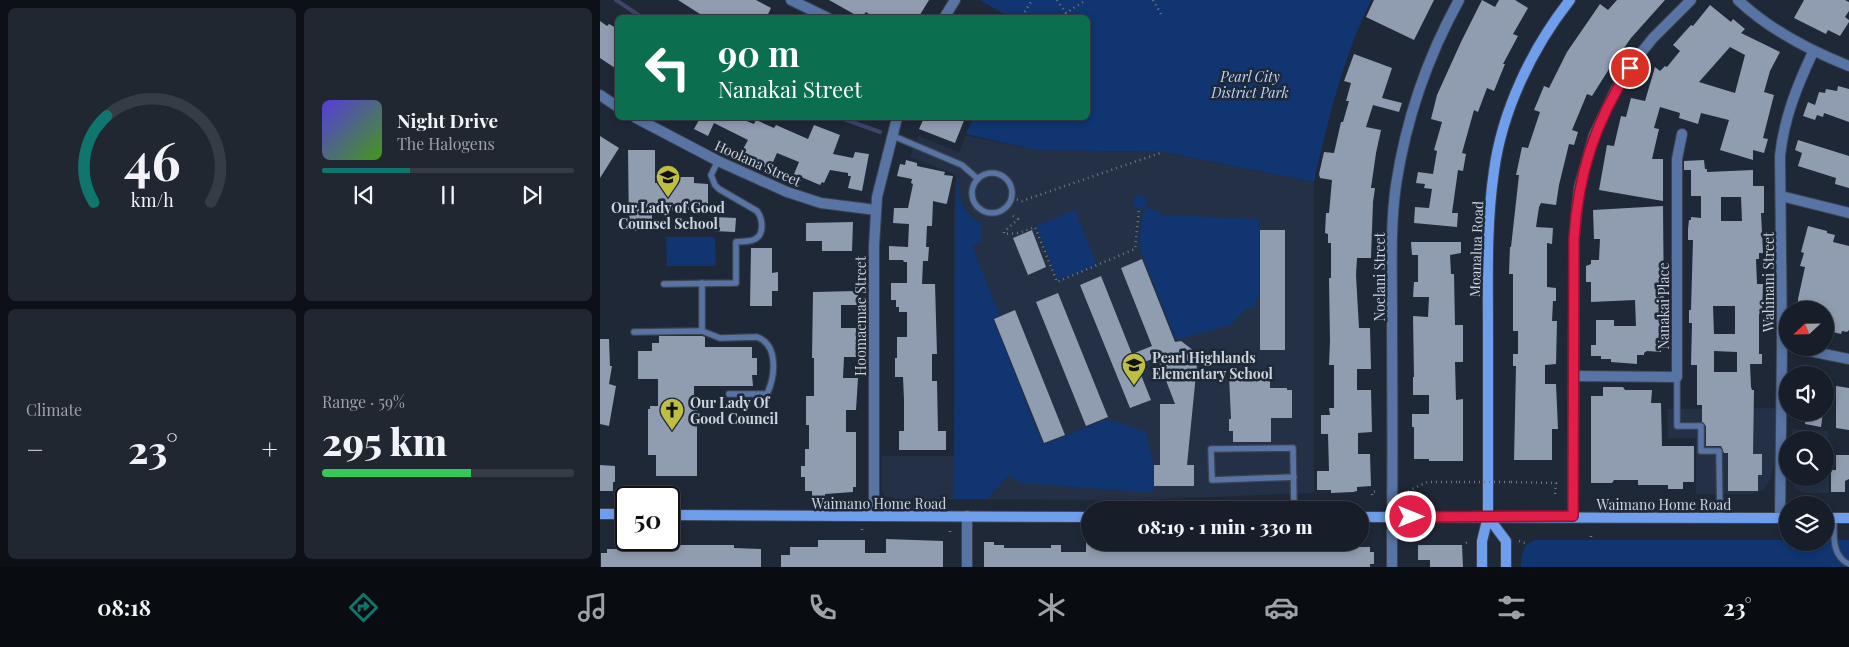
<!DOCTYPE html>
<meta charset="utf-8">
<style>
:root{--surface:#171e29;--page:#202731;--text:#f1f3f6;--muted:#9ea2a8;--line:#363c46;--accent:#0f766e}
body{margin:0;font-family:"Playfair Display",serif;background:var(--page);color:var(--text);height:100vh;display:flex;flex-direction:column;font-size:19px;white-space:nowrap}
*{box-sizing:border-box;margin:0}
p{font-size:16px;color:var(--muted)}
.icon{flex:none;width:28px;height:28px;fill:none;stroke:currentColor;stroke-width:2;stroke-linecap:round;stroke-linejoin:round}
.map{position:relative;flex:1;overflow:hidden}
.drawer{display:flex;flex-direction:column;gap:8px;padding:8px;background:#0d1017;width:600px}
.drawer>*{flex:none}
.top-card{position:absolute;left:15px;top:15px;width:475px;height:105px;border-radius:8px;box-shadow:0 2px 8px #0003,0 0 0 1px var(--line);background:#0b6e4f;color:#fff;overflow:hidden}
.needle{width:32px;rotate:248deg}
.tools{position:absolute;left:1179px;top:301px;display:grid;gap:10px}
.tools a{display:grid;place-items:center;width:55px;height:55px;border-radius:50%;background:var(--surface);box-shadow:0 2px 8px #0003,0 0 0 1px var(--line);font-size:25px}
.speed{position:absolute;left:15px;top:486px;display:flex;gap:10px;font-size:25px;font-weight:700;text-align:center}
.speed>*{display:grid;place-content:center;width:65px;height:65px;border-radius:50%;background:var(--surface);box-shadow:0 2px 8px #0003,0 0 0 1px var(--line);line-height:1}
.speed .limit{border:2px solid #111;border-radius:8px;background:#fff;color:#111}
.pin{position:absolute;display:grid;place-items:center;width:42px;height:42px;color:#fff;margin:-21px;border:2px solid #fff;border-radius:50%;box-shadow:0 1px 5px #0007}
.me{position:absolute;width:55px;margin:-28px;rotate:90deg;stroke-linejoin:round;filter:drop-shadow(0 0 4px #0008)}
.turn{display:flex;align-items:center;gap:18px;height:105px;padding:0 20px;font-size:22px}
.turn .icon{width:65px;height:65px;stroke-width:2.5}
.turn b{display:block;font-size:35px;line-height:42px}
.big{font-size:38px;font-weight:800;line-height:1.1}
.drawer .widget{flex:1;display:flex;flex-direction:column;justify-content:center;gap:8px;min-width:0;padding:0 18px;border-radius:8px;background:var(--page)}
.drawer .dial{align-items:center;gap:0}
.dial svg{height:130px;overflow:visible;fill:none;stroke:var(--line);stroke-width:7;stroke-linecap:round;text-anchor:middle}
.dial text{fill:var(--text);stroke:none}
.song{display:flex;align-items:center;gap:15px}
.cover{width:60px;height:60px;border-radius:8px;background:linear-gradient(135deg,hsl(250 70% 55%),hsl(100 70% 35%))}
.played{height:5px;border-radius:2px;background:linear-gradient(90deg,var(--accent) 35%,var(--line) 35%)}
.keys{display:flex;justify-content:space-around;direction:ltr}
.heat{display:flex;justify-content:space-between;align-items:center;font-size:28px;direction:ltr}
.charge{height:8px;border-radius:4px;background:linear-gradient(90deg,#34c759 59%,var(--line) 0)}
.drawer .tiles{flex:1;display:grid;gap:8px;grid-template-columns:repeat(2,1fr)}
.trip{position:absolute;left:481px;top:501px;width:288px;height:50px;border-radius:25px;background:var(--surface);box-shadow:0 2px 8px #0003,0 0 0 1px var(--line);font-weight:800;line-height:50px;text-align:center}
.dock{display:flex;height:80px;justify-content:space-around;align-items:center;background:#090c10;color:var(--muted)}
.dock .icon{width:35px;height:35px}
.dock .selected{color:var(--accent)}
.dock b{font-size:22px;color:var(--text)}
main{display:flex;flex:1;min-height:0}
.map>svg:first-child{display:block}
</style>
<main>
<section class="drawer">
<div class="tiles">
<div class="widget dial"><svg viewBox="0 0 100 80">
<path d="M14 69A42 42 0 1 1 86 69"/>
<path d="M14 69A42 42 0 0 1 22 16" stroke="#0f766e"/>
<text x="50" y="56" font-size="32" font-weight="700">46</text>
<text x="50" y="72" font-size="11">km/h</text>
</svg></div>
<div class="widget">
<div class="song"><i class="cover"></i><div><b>Night Drive</b><p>The Halogens</p></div></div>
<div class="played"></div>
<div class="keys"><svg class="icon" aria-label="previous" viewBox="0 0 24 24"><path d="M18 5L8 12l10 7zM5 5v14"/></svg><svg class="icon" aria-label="pause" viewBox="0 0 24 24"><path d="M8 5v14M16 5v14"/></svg><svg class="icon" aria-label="next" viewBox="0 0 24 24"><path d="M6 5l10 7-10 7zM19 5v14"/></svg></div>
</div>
<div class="widget"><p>Climate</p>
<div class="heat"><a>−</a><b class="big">23°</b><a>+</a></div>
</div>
<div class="widget"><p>Range · 59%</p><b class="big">295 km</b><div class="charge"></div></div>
</div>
</section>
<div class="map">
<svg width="1249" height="567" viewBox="0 0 1249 567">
<rect width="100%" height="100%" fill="#1f2837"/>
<g fill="#233045">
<path d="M366,135L435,150L563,152L714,182V493L536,500L298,499L284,496L282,490V456H354V210L356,176L354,174L310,157L318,136L359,152Z"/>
<path d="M1175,408V462L1170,479L1163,490L1152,494H1096V438H1068L1067,409Z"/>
<path d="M1192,429L1228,431L1229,493H1204L1194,488L1191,478H1225V440H1192Z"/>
</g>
<g fill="#103571">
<path d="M380,0H771C743,58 728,119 714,182L563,152L435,150L366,134L373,118H488V18L409,17Z"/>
<path d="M358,179C362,185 359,189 360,195C361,208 369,218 381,223V242L372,246L400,316L393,319L443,445L508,419L546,432L553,463V491H529L420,483L409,475L387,499H354L355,211Z"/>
<circle cx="540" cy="202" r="7"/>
<path d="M549,207L564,215L659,219V298L656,299V307H648L630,325L576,340L539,247L542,213Z"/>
<path d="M475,210L497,265L458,280L436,226Z"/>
<path d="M66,237H115L116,266H67Z"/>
<path d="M937,540H1187L1188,542H1225V540H1249V567H921C921,554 922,543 937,540Z"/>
</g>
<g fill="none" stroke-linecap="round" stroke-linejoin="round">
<g stroke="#3e446a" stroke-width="4">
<path d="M16,0L43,18"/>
<path d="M241,118L280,132"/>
</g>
</g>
<g fill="#909caf" fill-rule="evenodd">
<path d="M78,0H156L171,8L166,18H98L100,14Z"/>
<path d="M229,0H329L318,18H275L266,12L261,18Z"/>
<path d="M774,0H834L814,40L766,17Z"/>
<path d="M882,0L895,7L899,0H915L928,8L913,34L918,36L903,64H905L894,91L887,88L878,112L874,110L862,153L866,154L863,171L858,170L852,213H858L857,227L814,223L815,207L829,208L832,189L824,188L825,184L816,183L818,172L833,174L837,151L834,150L842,122L831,119L837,95L861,42Z"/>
<path d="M1017,0H1065L1031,38L1022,51L1021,50L992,96L987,94L972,130L978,132L974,145L969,144L959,185L956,205L941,203L939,207L936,227L953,228L952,244L947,243V287L956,288V301H953L952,321H957L956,364L945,365V384H956L958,429H952V460H914L916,366H913V354H918V331H913V274H909L910,247H911L919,175H916L922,147L928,148L940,112L934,110L944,86L949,88L967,52L1000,4L1008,10Z"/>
<path d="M1204,0H1245L1249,2V11L1245,17L1249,20V22L1240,36L1228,30L1226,34L1194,18Z"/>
<path d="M1110,5L1131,22L1133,19L1145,29L1141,33L1180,52L1170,71L1164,92L1174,95L1163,138L1168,139L1164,153L1153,150V160L1120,150L1129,120L1101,113L1098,124L1079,118L1080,113L1060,107L1054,128L1059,129L1052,159H1063V201L999,190L1007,145L1014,146L1021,116L1026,117L1031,98L1045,101L1055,67L1060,71L1065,66L1067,67L1080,51L1073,45L1091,25L1093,26ZM1130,47L1145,55L1135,93L1099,82Z"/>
<path d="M0,21L7,26L9,24L18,29V70L0,58Z"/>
<path d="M754,54L792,68L782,98L802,103L799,112L773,105L766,127L781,130L776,153L771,188H775L773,202L771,258H757L756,275L759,328H770L771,369H757V390H771L772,432L758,433V454H770L771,486L757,487V491L753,492L731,493V490H717V471H729L728,434H721V415H730L729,408H734V365H729L730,341L729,278H731V243H728V234L725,233L726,213H729L732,180L720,178L719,174L724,152L734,153L741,122H743L749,101H746L751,83L744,81Z"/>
<path d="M1238,86L1249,89V122L1224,113L1223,117L1217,115L1215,120L1203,116L1208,102L1215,105L1219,92L1225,93L1226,89L1237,91Z"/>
<path d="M100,118H139L154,124L156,120L174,128L176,125L208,139L214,125L240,135L233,154L253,158L255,152L269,154L262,191L248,188L251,176H248V173L230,170L224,183L222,182L220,185L194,174L199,162L177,153L170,169L157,163L140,155L148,140L114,123L108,136L94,129Z"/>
<path d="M324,118H365L355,143L319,129Z"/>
<path d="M0,136L19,148L0,178Z"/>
<path d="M1198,140L1249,156V188L1235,184L1236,178L1198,166L1202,153L1195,150Z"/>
<path d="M28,150H55V183H79V177H94V183L108,184V210H52V231H29Z"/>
<path d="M306,160L317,163V166L345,172L344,175L353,176L347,203L346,204L333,201L332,226H327L326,247H329L328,261H323L322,284H335L337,354H332V381H337L338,431H346V450H299V431H304V400L303,377H295V358H297V337H307V312H299V307H296V300H291V283H307V262H304L303,260H289V246L308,247L309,224L293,223L294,208H308L313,184L311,183L312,179L297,176L300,164L305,165Z"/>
<path d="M1104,160L1105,169H1107V172L1153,170V186H1164V213H1161L1163,253H1159V259H1156L1157,284H1163L1162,314H1159V354H1162V364H1150L1151,387L1152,390H1154L1153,454H1162V475H1158V491H1128V453H1124L1121,446H1106V426L1102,422V405H1097V365H1091L1092,323H1089V310H1091L1093,240H1088V229L1089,220H1091V217L1101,218V196H1091V170H1084V161ZM1121,197H1141L1142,221H1121ZM1113,306H1135V334H1114ZM1114,351L1137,352V372H1114Z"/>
<path d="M1063,206L1064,315H1061V352L1047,351L1044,353V355H1037V364L1011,362V359H1001V356H991V345H996V320H1014V326H1036L1035,300L991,302V282H986V266L991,264V260H999L1000,239H994L993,210Z"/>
<path d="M114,217L136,218L135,232L113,231Z"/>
<path d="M253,222L252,251H222V241H206V223Z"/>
<path d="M1208,226L1227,231V233L1235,235L1233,242L1249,246V330L1247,332L1242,331L1241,334L1225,330V310H1199L1201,304L1198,303V299L1205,267L1200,266L1204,253L1201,252Z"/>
<path d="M432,230L446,267L428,275L413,238Z"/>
<rect x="660" y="230" width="25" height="120"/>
<path d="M811,242H861V253L850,255L851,274H854L855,325H863V362H855L856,400L863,399V461H829V459H814V427H812V414H829V395H813V377H814L813,316L828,317L829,297H813L814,282H818V255H812Z"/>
<path d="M151,248H172V273L178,272V291H172V306H150Z"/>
<path d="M542,259L575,342L581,341L598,354L587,465H594V486H554V465H560V404H575L557,357L537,365L551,400L530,408L480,285L501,276L532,354L552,346L521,268Z"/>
<path d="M258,291V305H241V328H256V357H244L243,378H258L256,410H246V432H256V487H253V492L225,494V497H212V491H205V477H201V466H205V449H209V425H206V396H214V358H212L213,292Z"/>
<path d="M458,293L508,417L486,426L436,302Z"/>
<path d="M415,310L465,435L444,443L394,319Z"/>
<path d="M59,336H102L105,337V347H152V358H157V375H152L153,386H94V406H97V476H56V455H48V409H50V406H58V379H38V351H52V343H59Z"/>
<path d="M0,339H9L10,366H12L9,384L16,386L9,426L0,424Z"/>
<path d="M629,376L633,379V376H670V388H687V390H692V418H671V442H633V431H629V419H631Z"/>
<path d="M1236,386L1249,388V430L1236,428Z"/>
<path d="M1003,387H1023L1025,390H1052L1051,403H1061L1062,446H1094V482H1083V489H1068V485H1038V480H1014L1012,483H991V396H1003Z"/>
<path d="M1207,412H1223L1221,427L1205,424Z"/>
<path d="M1236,455H1249V479L1245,481V492H1231V470H1236Z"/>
<path d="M0,465L15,466V482H13V491H0Z"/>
<path d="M286,539L343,541V567H181V555H190V547H218V540H265V553H286Z"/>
<path d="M384,542H394V545H404V548H451V545H461V552H486V542L598,543V548H628V542L675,544V546L743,548V542H757V547H770V552H774V564H770V567H384Z"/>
<path d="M74,545H134V548L161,549V567H1V553H7V549H42V546Z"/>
<path d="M818,545H862L863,567H830V560H818Z"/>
</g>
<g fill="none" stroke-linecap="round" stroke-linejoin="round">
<defs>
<g id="service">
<path d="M291,135L362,165L378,179"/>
<circle cx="392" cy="193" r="20"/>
<path d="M102,283V331"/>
<path d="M64,284L136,283V242C141,241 148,242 153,240C165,236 163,219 157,211L119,189L115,185L111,175L118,161"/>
<path d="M34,332L102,331L120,338L157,337C179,345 175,377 167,394H129"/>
<path d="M1077,377V426H1101V451H1119L1120,518"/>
<path d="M694,477L612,480L611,449L693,448L694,510"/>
<path d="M1234,518C1234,534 1231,556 1249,564"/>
</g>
<g id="minor">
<path d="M191,0L228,18"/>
<path d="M1138,0C1170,30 1208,50 1249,66"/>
<path d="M0,95L18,107"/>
<path d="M36,118L118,161L187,192L221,203L276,210"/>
<path d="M1181,196L1249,213"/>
<path d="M1195,348L1249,359"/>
<path d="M974,376L1077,377V159L1082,134"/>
<path d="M367,516V567"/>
<path d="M973,517L974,239L979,188L994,135L1016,89L1041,53L1053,38L1091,0"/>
<path d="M1180,518L1182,345L1180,156C1184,118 1197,86 1213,52"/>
<path d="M792,567V517"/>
</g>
<g id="tertiary">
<path d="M344,18L355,0"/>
<path d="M274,516V246L277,197L297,118"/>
<path d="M792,517C793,449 792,381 792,313C792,271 790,227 796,185C806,119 827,58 859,0"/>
</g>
<g id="secondary">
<path d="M0,514H26"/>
<path d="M69,515L490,517"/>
<path d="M760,517L1188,518"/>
<path d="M888,517L906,541V567"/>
<path d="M1225,518H1249"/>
<path d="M882,567V541L888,517C888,456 888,395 888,334C888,280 886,225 894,171C902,111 932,48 970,0"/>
</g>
</defs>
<use href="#service" stroke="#3b4352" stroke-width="8"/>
<use href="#minor" stroke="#3b4352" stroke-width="12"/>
<use href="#tertiary" stroke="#3b4352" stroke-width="12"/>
<use href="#secondary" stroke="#3b4352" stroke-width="12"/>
<g stroke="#727a87" stroke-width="2.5" stroke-dasharray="1 4" stroke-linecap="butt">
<path d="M457,0L466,13L486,0"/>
<path d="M553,0L561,14"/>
<path d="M422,16L432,0"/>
<path d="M412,198L422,201L563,152"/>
<path d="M413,216L418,219L404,232V234L419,233L435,227L457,282L535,249L539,210"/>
<path d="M911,482L956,483L955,494"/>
<path d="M808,491L827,482H859"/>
<path d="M772,495V492L777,491"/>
<path d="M262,529V532"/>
<path d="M350,531V533"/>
<path d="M991,537V535"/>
<path d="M919,541L925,543"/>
<path d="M866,543L869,541"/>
</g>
<use href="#service" stroke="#5774a4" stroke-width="5.5"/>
<use href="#minor" stroke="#5774a4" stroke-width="10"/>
<use href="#tertiary" stroke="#5774a4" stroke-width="10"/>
<use href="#secondary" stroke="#6f9fec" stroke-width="10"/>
<path stroke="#727a87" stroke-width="2.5" stroke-dasharray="1 4" stroke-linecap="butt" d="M859,482H911"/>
</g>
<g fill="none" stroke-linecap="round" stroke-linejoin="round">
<defs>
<path id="route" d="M811,517L973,516L974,239C978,174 995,122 1030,68"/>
</defs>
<use href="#route" stroke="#92132f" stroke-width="12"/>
<use href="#route" stroke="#e11d48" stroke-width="9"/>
</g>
<defs>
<symbol id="school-pin" viewBox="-11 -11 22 30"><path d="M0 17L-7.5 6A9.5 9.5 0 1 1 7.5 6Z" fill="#bebf42" stroke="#1f2837"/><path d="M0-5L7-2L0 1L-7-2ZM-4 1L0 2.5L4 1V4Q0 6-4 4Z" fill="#111"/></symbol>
<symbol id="church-pin" viewBox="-11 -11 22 30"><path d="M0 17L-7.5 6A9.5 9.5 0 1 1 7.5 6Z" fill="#bebf42" stroke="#1f2837"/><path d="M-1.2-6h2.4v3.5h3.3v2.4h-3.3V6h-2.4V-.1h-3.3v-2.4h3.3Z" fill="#111"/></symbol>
</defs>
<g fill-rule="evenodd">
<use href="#school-pin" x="54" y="163" width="28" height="38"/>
<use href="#school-pin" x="520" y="351" width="28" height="38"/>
<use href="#church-pin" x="58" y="396" width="28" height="38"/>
</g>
<g text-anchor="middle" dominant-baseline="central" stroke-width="5" stroke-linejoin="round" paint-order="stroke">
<g font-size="14" font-style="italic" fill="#bcd5fd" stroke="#1f2837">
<text x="650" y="76">Pearl City<tspan x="650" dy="16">District Park</tspan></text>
</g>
<g font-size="14" fill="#cdd3dd" stroke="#1f2837">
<text transform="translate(158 163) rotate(24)">Hoolana Street</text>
<text transform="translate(876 249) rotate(-88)">Moanalua Road</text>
<text transform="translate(779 277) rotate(-90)">Noelani Street</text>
<text transform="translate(1168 282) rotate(-90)">Wahinani Street</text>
<text transform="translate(1063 306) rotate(-90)">Nanakai Place</text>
<text transform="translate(260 316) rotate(-90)">Hoomaemae Street</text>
<text x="279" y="503">Waimano Home Road</text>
<text x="1064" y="504">Waimano Home Road</text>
</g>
<g font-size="14" font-weight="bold" fill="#cdd3dd" stroke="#1f2837" text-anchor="start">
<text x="68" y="207" text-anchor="middle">Our Lady of Good<tspan x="68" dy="16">Counsel School</tspan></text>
<text x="552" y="357">Pearl Highlands<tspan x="552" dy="16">Elementary School</tspan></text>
<text x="90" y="402">Our Lady Of<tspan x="90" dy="16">Good Council</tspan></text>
</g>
</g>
</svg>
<div class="tools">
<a><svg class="needle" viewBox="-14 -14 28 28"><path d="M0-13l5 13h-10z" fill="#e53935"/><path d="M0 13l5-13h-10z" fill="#9ea2a8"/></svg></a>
<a><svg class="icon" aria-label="sound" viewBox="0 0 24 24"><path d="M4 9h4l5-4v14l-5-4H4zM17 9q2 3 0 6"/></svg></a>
<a><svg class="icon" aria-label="search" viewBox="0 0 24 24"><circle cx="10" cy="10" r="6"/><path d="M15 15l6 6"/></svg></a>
<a><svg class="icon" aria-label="layers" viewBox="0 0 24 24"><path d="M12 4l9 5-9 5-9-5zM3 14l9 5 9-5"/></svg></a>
</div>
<div class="speed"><div class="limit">50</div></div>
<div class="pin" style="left:1030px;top:68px;background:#d93025"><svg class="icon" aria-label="arrive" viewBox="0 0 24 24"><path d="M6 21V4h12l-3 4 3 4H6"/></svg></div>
<svg class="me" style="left:811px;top:517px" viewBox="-20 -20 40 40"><circle r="17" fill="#e11d48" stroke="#fff" stroke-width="3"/><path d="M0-11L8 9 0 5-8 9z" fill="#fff"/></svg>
<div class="trip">08:19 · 1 min · 330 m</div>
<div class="top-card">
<div class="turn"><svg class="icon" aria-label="left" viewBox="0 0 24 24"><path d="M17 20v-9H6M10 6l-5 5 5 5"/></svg><div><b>90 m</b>Nanakai Street</div></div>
</div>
</div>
</main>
<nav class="dock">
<b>08:18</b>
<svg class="icon selected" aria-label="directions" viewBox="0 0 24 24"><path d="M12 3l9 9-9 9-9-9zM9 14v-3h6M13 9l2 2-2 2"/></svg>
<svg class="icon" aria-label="music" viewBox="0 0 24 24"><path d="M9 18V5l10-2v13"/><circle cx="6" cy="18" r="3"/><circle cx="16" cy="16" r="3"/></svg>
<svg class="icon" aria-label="phone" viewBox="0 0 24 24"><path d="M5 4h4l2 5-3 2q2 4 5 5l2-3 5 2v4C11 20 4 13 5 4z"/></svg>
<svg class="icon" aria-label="climate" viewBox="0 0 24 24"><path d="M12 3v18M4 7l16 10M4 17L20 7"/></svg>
<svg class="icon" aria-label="car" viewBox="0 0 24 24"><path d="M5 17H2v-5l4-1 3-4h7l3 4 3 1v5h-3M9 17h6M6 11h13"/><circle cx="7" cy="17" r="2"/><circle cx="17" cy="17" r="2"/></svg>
<svg class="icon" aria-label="filters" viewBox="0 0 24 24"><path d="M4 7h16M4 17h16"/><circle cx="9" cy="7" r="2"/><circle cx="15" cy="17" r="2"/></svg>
<b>23°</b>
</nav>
